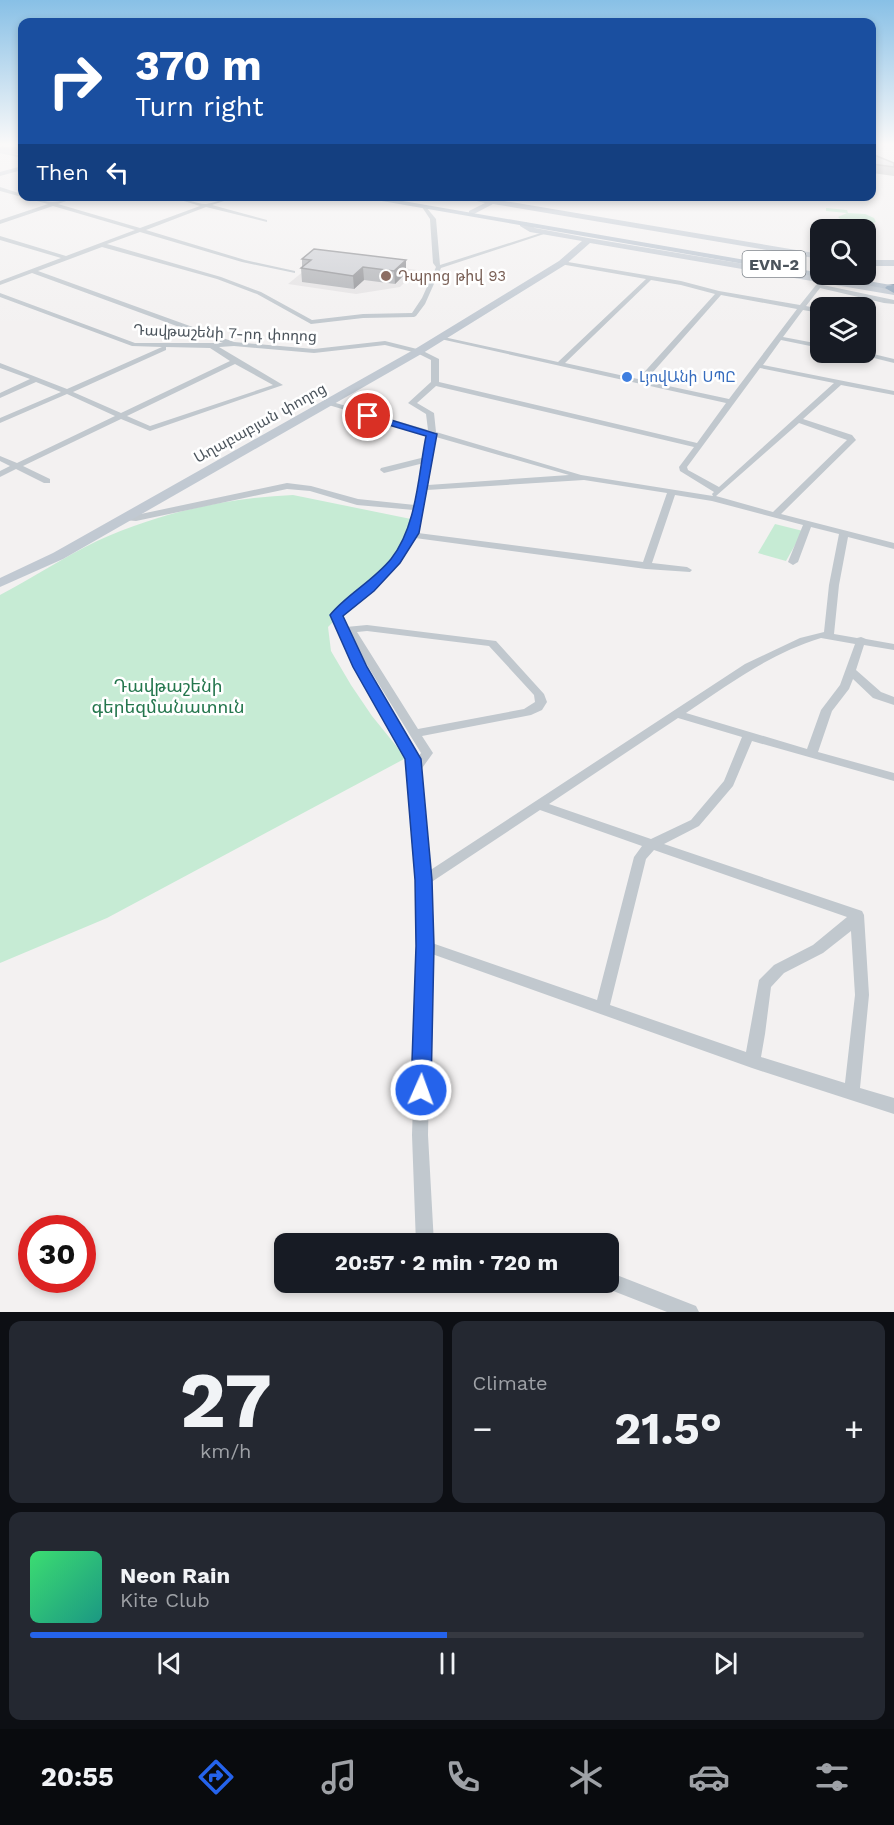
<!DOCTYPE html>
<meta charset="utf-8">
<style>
:root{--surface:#171b24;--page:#242831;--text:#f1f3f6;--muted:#9ea1a6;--line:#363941;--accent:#2563eb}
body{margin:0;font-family:"Work Sans","Noto Sans Armenian",sans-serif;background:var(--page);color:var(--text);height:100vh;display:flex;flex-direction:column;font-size:22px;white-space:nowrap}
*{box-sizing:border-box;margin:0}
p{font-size:20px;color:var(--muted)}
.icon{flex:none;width:33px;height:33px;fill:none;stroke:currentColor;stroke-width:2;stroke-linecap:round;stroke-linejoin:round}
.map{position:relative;height:1312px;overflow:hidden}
.details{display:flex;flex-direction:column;gap:9px;padding:9px;background:#0d0f14;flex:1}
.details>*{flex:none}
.guide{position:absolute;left:18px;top:18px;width:858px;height:183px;border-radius:12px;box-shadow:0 3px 9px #0003;background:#1a4fa0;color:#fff;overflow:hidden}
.tools{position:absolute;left:810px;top:219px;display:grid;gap:12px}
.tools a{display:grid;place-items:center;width:66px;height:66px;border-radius:12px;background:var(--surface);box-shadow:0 3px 9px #0003;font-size:30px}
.speed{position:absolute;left:18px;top:1215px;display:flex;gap:12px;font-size:30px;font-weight:700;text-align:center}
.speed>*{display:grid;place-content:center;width:78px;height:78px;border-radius:50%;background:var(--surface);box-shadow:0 3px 9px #0003;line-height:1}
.speed .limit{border:9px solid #d22;background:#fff;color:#111}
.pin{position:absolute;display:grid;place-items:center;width:51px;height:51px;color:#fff;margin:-26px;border:3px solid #fff;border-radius:50%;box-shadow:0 2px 6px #0007}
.me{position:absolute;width:66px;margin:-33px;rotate:2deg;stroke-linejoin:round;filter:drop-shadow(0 0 4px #0008)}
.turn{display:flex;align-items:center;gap:21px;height:126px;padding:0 18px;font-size:27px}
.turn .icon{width:78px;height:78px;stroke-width:2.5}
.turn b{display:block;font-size:42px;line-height:51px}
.then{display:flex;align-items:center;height:57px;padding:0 18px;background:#0003;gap:12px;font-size:22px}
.big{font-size:45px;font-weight:700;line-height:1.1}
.details .tile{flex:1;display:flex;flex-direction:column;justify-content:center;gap:9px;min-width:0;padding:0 21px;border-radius:12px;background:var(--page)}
.details .dial{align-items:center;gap:0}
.dial b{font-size:78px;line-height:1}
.song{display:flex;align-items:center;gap:18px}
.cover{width:72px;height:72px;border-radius:9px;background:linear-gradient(135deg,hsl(140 70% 55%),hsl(170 70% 35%))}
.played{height:6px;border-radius:3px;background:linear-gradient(90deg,var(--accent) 50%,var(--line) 50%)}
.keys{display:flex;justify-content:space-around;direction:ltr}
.heat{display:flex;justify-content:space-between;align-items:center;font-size:33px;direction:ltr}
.details .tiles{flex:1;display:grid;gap:9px;grid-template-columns:1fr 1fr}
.tile:last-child{grid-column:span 2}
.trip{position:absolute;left:274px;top:1233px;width:345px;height:60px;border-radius:12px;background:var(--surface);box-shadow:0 3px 9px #0003;font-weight:700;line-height:60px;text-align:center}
.tabs{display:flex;height:96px;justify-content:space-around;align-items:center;background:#090b0e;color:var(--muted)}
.tabs .icon{width:42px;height:42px}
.tabs .active{color:var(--accent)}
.tabs b{font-size:27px;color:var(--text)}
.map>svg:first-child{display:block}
</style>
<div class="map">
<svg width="894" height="1312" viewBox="0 0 894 1312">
<rect width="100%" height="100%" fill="#f3f1f1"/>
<path fill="#e4e2e3" d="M321,257L417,270L400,287L356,294L288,284Z"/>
<g fill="#c6ebd4">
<path d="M826,208L847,210L848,213L865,214L874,218L876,222C865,227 847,227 838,217L847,213L826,211Z"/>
<path d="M293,495L411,519L405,546L383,572L328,627L331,651L351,685L372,716L406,758L107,918L0,963V595C32,578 64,557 97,541C159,513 225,498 293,495Z"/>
<path d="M775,524L803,531L786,561L758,553Z"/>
</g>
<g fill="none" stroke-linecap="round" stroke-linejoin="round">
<defs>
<path id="highway" d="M894,285V293L885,288L887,286Z"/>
</defs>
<use href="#highway" stroke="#7b8fa5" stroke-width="2"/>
<g fill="#c1c8ce" fill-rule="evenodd">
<path d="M0,151L22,156V158L0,153Z"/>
<path d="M0,187L22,194V196C33,196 41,201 51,202C60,203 70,196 80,196L58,204L140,228L200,206L168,196C181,196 195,204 206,204C217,203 227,196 239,196L212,205L267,220V222L206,207L146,230L245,260L295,271V273L242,262L140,232L107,244L221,277L261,292L312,320L363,314L412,313L422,298L436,267L433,263L430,219L422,207H426L436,219L440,265L547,231V233L441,268L425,304L416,316L414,317L363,318L311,324L257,294L217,279L102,247L38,271L234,342L314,349L385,341L421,350L439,359V382L697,443L726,403L436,338L439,336L558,362L646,279L560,264L559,263L562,261L681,281L719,291L800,305L816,285L824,278L827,280L823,285L894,300V304L884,303L820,288L806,306L820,309V313L803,310L783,337L820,344V348L781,340L763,365L894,391V395L841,385L803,419L852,435L856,440L781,514L894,543V549L848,537L839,585L834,634L857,638L861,637L866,639L894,644V650L864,645L856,670L881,692L894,697V705L873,698L853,679L849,689L832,711L818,752L894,773V781L752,741L733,786L699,826L664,844L862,911L864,915L869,995L860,1088L894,1098V1114L752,1068L432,954L428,1135L434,1244H416L412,1135L418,946L416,881L407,759L355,667L331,615L367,586L392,559L408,533L414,510L357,505L310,491L287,489L136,521L124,520L120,517L124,514L136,515L287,483L311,486L358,499L415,505L424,463L384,473L380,470L381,468L425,457L428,435L322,403L329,401L428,430L426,414L408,403L431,382V360L417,353L385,345L314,353L234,346L219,347L283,385L150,431L121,419L23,466L50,479V483H44L16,469L0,477V471L10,466L0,461V456L17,463L115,416L67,394L0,423V418L61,392L36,382L0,398V393L30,379L0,368V363L67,389L162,347L132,346L0,297V293L135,343H223L32,273L0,285V281L61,258L0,240V236L66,256L135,230L53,206L0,224V220L48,204L0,191ZM651,280L681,285L715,294L638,379L565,363ZM721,295L797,309L729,399L645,381ZM166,347L210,348L230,361L121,413L73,392L166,350ZM235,364L273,385L150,426L127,416ZM760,368L834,383L719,487L688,470L687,467ZM436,386L694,447L679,467L680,471L714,492L712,494L713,496L581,475L436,432L434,413L417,403ZM799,423L847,440L773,512L716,496ZM436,437L569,475L428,485ZM584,480L667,493L643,562L418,533L427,490ZM675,495L712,501L803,525L788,562L793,565L798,562L811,527L839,534L829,585L824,632L800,638L745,664L429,871L420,771L433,753L422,736L531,715L542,710L547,702L544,694L496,641L367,625L346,627L341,616L373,590L399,563L415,538L646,569L690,572L692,570L687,567L652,563ZM367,631L489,646L534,695L535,702L524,709L418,729L357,632ZM821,638L855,644L840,685L821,710L807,749L686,713C729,684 771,653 821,638ZM356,647L421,753L418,757L365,667ZM678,718L742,737L724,781L691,820L651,839L549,804ZM540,810L642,846L634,857L597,1000L432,943L430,883ZM654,850L847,917L813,945L774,965L759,980L746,1052L610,1005L646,859ZM851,931L855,995L845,1083L761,1057L765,1034L771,987L784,973L823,953Z"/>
<path d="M866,318L870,319L871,320L866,322Z"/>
<path d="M850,352H865L894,359V363Z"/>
<path d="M609,1272L696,1306L699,1312H667L603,1287L601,1282H609Z"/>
</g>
<g fill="#c1c9d2" fill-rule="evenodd">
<path d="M0,149L22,150V154L0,153Z"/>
<path d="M22,166V170L0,176V172Z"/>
<path d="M456,196H475L820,254V259L493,204L472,215H469V211L485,203Z"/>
<path d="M520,222H526L535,228L588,238L894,289V295L590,243L565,265L423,353L63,559L0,587V578L53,553L415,349L559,261L582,241L530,232L520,226Z"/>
<rect x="866" y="260" width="28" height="6"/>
</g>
<g fill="#b5c0cc" fill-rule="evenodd">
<rect x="0" y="147" width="22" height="4"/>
<path d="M353,196H374L891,285L894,286V290Z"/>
</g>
<use href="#highway" fill="#8fa4b9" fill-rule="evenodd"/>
</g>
<g fill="#afb1b5">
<path d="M872,154L894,163V176L872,173Z"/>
<path d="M314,249L406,273L395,284L364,280L354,289L302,282L301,268L302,267V259Z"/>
</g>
<g fill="#8f9094">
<path d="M406,260V273L395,284L394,271Z"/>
<path d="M363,267L364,280L354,289L353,276Z"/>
</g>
<g fill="#ccced3" stroke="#8f9094" stroke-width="1.5">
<path d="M872,154L894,163V167L872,164Z"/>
<path d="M314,249L406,260L394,271L363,267L353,276L301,268L311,260L302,259Z"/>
</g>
<linearGradient id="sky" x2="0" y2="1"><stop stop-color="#88c0e6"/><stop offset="0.44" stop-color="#faf9f9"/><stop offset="1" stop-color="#faf9f9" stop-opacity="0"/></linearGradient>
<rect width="894" height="328" fill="url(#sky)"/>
<path fill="#2563eb" stroke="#184099" stroke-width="1.5" d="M368,413L437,434L419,533L400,563L374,591L343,616L367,667L421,759L432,880L434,946L431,1090L428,1097L421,1100L414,1097L411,1090L416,946L415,880L405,759L353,667L330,615C346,595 373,581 391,559C417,526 418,476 426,436L365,418V414Z"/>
<circle fill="#8d6e63" stroke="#fff" stroke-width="2" cx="386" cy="276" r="6"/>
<circle fill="#3f7fe0" stroke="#fff" stroke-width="2" cx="627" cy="377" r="6"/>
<g text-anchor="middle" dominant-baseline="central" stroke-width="5" stroke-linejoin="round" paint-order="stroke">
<g font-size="15" fill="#785e54" stroke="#fff" text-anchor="start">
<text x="398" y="276">Դպրոց թիվ 93</text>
</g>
<g font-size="15" fill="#4b545c" stroke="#fff">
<text transform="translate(225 333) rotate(2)">Դավթաշենի 7-րդ փողոց</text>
<text transform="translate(260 423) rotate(-29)">Աղաբաբյան փողոց</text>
</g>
<g font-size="15" fill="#366cbe" stroke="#fff" text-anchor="start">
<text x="639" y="377">ԼյովԱնի ՍՊԸ</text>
</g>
<rect fill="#fff" stroke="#81878d" stroke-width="1.5" x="742.5" y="251" width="63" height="26" rx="4.5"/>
<g font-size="16" font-weight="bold" fill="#4b545c">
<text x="774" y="264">EVN-2</text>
</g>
<g font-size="18" fill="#24764d" stroke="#fff">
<text x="168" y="685">Դավթաշենի<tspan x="168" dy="21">գերեզմանատուն</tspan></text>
</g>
</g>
</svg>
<div class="tools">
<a><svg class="icon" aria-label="search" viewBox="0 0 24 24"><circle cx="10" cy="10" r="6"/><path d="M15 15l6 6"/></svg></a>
<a><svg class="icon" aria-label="layers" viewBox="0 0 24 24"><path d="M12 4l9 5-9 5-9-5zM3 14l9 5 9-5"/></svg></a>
</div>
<div class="speed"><div class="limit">30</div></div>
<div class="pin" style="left:368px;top:416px;background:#d93025"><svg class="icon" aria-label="arrive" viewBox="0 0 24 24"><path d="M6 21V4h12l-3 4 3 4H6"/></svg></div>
<svg class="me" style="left:421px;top:1090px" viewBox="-20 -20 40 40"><circle r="17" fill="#2563eb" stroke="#fff" stroke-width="3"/><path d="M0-11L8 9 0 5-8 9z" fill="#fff"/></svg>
<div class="trip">20:57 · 2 min · 720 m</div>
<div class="guide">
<div class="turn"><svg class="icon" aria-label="right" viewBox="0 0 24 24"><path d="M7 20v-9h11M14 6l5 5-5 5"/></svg><div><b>370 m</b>Turn right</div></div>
<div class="then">Then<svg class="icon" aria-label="left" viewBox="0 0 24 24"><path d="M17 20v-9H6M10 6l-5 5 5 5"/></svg></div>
</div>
</div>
<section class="details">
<div class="tiles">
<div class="tile dial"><b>27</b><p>km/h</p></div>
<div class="tile"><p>Climate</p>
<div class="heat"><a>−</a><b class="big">21.5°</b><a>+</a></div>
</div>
<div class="tile">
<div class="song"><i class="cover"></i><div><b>Neon Rain</b><p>Kite Club</p></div></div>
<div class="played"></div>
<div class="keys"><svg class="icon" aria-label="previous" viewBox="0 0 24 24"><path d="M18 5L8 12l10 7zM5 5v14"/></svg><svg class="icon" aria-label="pause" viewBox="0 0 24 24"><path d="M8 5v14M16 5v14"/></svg><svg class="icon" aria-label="next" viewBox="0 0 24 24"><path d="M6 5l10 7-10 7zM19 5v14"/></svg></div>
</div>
</div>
</section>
<nav class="tabs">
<b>20:55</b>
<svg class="icon active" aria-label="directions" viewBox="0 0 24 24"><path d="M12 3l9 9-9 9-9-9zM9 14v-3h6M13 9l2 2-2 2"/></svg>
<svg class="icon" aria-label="music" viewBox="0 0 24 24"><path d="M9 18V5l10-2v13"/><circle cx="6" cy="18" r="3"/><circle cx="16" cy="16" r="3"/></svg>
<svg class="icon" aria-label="phone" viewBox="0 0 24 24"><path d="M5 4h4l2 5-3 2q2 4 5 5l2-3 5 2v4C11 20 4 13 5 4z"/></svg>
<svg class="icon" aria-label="climate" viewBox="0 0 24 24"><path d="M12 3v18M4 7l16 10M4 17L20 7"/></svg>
<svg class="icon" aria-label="car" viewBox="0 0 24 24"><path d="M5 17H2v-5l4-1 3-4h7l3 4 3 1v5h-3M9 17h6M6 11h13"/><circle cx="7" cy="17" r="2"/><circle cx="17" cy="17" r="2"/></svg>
<svg class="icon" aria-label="filters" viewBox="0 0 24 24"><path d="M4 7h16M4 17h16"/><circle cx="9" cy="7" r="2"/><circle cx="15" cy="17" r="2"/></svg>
</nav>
